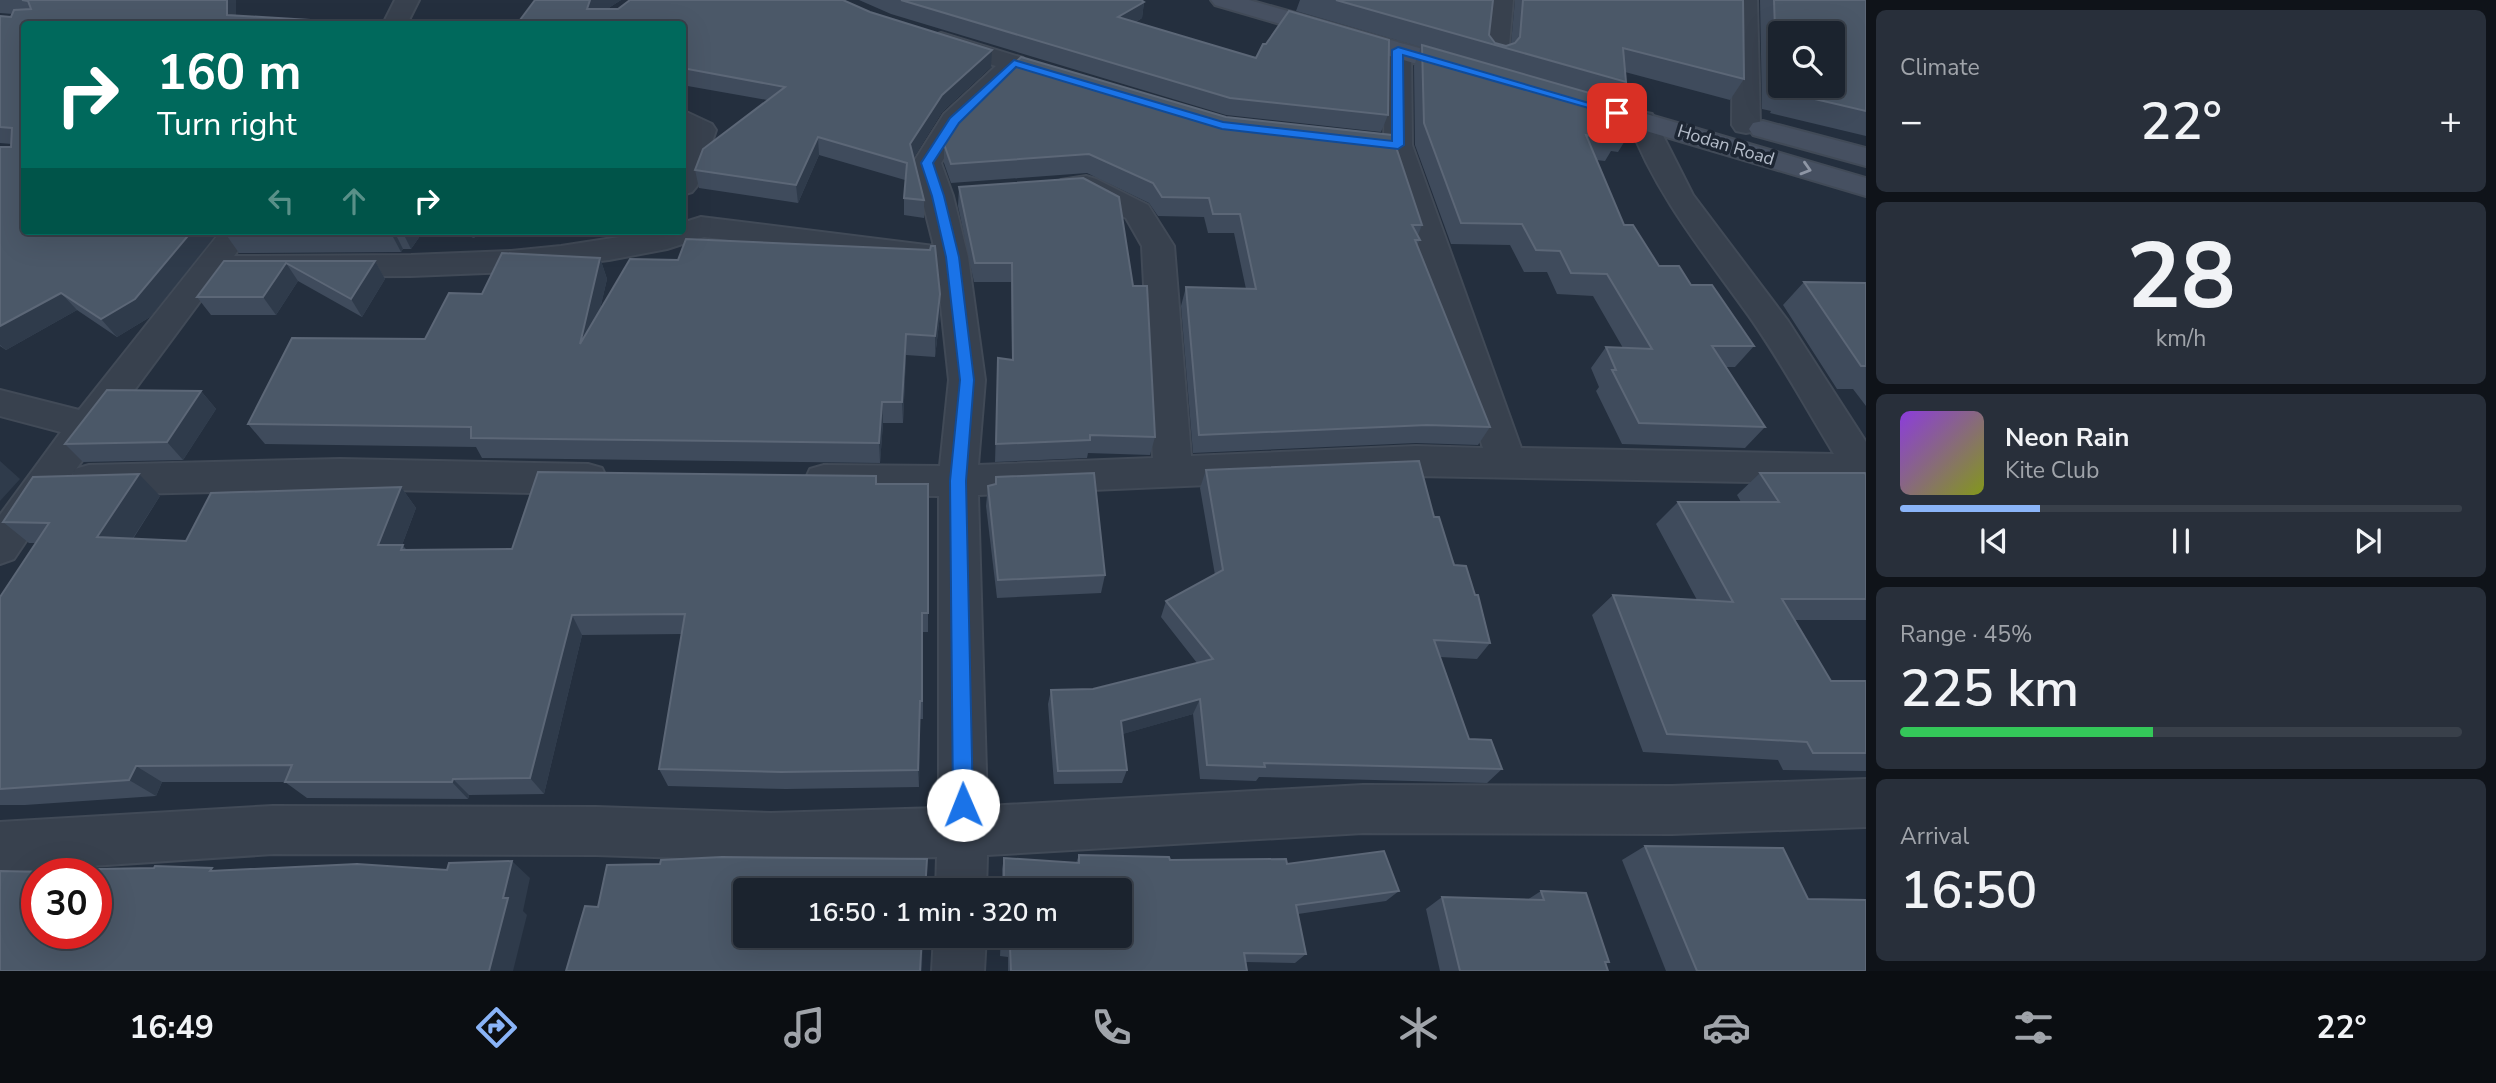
<!DOCTYPE html>
<meta charset="utf-8">
<style>
:root{--surface:#1b232e;--page:#282f3a;--text:#f1f3f6;--muted:#a0a4aa;--line:#39404a;--accent:#8ab4f8}
body{margin:0;font-family:"Nunito Sans",sans-serif;background:var(--page);color:var(--text);height:100vh;display:flex;flex-direction:column;font-size:26px;white-space:nowrap}
*{box-sizing:border-box;margin:0}
p{font-size:23px;color:var(--muted)}
.icon{flex:none;width:38px;height:38px;fill:none;stroke:currentColor;stroke-width:2;stroke-linecap:round;stroke-linejoin:round}
.map{position:relative;flex:1;overflow:hidden}
.sheet{display:flex;flex-direction:column;gap:10px;padding:10px;background:#0f1319;width:630px}
.sheet>*{flex:none}
.top-card{position:absolute;left:21px;top:21px;width:665px;height:214px;border-radius:7px;box-shadow:0 7px 28px #0002,0 0 0 2px var(--line);background:#00695c;color:#fff;overflow:hidden}
.buttons{position:absolute;left:1768px;top:21px;display:grid;gap:14px}
.buttons a{display:grid;place-items:center;width:77px;height:77px;border-radius:7px;background:var(--surface);box-shadow:0 7px 28px #0002,0 0 0 2px var(--line);font-size:35px}
.speed{position:absolute;left:21px;top:858px;display:flex;gap:14px;font-size:35px;font-weight:700;text-align:center}
.speed>*{display:grid;place-content:center;width:91px;height:91px;border-radius:50%;background:var(--surface);box-shadow:0 7px 28px #0002,0 0 0 2px var(--line);line-height:1}
.speed .limit{border:10px solid #d22;background:#fff;color:#111}
.pin{position:absolute;display:grid;place-items:center;width:60px;height:60px;color:#fff;margin:-30px;border-radius:14px;box-shadow:0 4px 10px #0006}
.me{position:absolute;width:77px;margin:-38px;rotate:359deg;stroke-linejoin:round;filter:drop-shadow(0 0 5px #0008)}
.turn{display:flex;align-items:center;gap:24px;height:147px;padding:0 21px;font-size:32px}
.turn .icon{width:91px;height:91px;stroke-width:2.5}
.turn b{display:block;font-size:49px;line-height:60px}
.lanes{display:flex;align-items:center;height:66px;padding:0 21px;background:#0003;justify-content:center;gap:35px;direction:ltr}
.lanes .off{opacity:.35}
.big{font-size:52px;font-weight:600;line-height:1.1}
.sheet .tile{flex:1;display:flex;flex-direction:column;justify-content:center;gap:10px;min-width:0;padding:0 24px;border-radius:10px;background:var(--page)}
.sheet .dial{align-items:center;gap:0}
.dial b{font-size:91px;line-height:1}
.song{display:flex;align-items:center;gap:21px}
.cover{width:84px;height:84px;border-radius:10px;background:linear-gradient(135deg,hsl(270 70% 55%),hsl(70 70% 35%))}
.played{height:7px;border-radius:4px;background:linear-gradient(90deg,var(--accent) 25%,var(--line) 25%)}
.keys{display:flex;justify-content:space-around;direction:ltr}
.heat{display:flex;justify-content:space-between;align-items:center;font-size:38px;direction:ltr}
.charge{height:10px;border-radius:5px;background:linear-gradient(90deg,#34c759 45%,var(--line) 0)}
.trip{position:absolute;left:733px;top:878px;width:399px;height:70px;border-radius:7px;background:var(--surface);box-shadow:0 7px 28px #0002,0 0 0 2px var(--line);font-weight:600;line-height:70px;text-align:center}
.dock{display:flex;height:112px;justify-content:space-around;align-items:center;background:#0b0e12;color:var(--muted)}
.dock .icon{width:49px;height:49px}
.dock .active{color:var(--accent)}
.dock b{font-size:32px;color:var(--text)}
main{display:flex;flex:1;min-height:0}
.map>svg:first-child{display:block}
</style>
<main>
<div class="map">
<svg width="1866" height="971" viewBox="0 0 1866 971">
<rect width="100%" height="100%" fill="#242f3e"/>
<g fill="none" stroke-linecap="round" stroke-linejoin="round">
<defs>
<g id="street">
<path d="M395,0H419L407,24H383Z"/>
<path d="M1489,0H1513L1508,56L1504,61L1495,64L1486,61L1482,56Z"/>
<path d="M1733,0H1757L1760,125L1756,131L1746,133L1736,131L1732,125Z"/>
<path d="M941,33L1023,58L1027,63L965,125L941,163L953,196L968,257L985,380L978,465L1153,458L1142,246L1126,218L1081,194L1061,192L1056,186L1061,180L1086,176L1096,179L1148,205L1174,246L1191,456L1416,446L1483,448L1384,145L1385,50L1389,45L1398,42L1407,45L1411,50L1412,145L1521,448L1834,454C1806,408 1780,360 1749,316C1704,253 1655,194 1628,120L1632,114L1642,112L1652,114L1693,195L1788,321L1866,442V487L1856,484L1416,476L978,495L987,806L1363,785L1672,786L1866,779V827L1672,834L1363,833L987,855L986,891H936L937,857L771,861L596,855L273,854L0,872V822L273,806L596,807L771,813L939,808V496L824,495L810,491L805,480L810,469L824,465L940,466L949,380L936,259L924,264L704,237L667,249L609,260L511,272L411,276L218,277L59,492L14,559L0,564V515L61,432L0,416V390L79,410L221,231H252L234,256L411,255L511,251L561,246L658,231H682V223L701,217L934,246L913,163L944,114L996,66L932,46L928,41L932,36Z"/>
<path d="M682,110L712,124L716,130L697,186L692,192L682,195V145L687,133L682,130Z"/>
<path d="M340,459L588,464L602,468L607,479L602,490L588,494L340,489L89,495L75,491L70,480L75,469L89,465Z"/>
<path d="M934,936H986L984,971H932Z"/>
</g>
<g id="secondary">
<path d="M1211,0H1249L1476,64L1480,70L1476,76L1467,78L1458,76L1215,5Z"/>
<path d="M1578,94L1866,178V196L1568,108L1564,102L1568,96Z"/>
<path d="M1763,121L1866,148V166L1753,135L1749,129L1753,123Z"/>
</g>
</defs>
<use href="#street" stroke="#414a57" stroke-width="4"/>
<use href="#secondary" stroke="#414a57" stroke-width="4"/>
<use href="#street" fill="#38414e" fill-rule="evenodd"/>
<use href="#secondary" fill="#465061" fill-rule="evenodd"/>
</g>
<g fill="#3f4b5c">
<path d="M0,0H236L24,231H219L150,317L117,337L77,310L6,350L0,346V147H11L12,144L0,143V16L11,17L13,14L0,13Z"/>
<path d="M535,0H621L607,9L991,67L942,112L914,157L924,200V218L904,215V198L905,180L819,155L798,203L699,188L695,170L767,100L682,85V24Z"/>
<path d="M859,0H1141L1144,2L1142,18L1136,22L1388,115L1381,132L1226,115L891,14Z"/>
<path d="M1300,0H1493L1489,35L1495,43L1506,46L1511,44L1515,0H1743L1744,79L1730,100L1625,72L1626,82L1615,101L1631,131L1618,152L1611,151L1605,161L1596,160L1624,225L1659,266L1691,285L1754,346L1735,367H1726L1765,427L1745,448L1622,444L1596,391L1599,387L1591,368L1606,347L1623,348L1593,296L1557,294L1547,272H1524L1510,245L1451,244L1415,145L1414,66L1421,47L1296,11Z"/>
<path d="M1760,0H1866V136L1770,113L1771,111L1762,109Z"/>
<path d="M968,108L1422,225L1418,235L1420,240L1417,245L1490,427L1478,445L1416,443L1193,453L1181,306L1186,287L1246,289L1234,233H1208L1204,217L1158,216L1149,203L1087,173L951,183L944,163V144Z"/>
<path d="M959,187L1155,437L1150,455L1088,453L1087,458L995,462L998,358L1012,360L1011,282H974L958,206Z"/>
<path d="M231,231H447L443,237L420,236L411,249H403L401,252L239,253L227,236Z"/>
<path d="M455,231H483L474,238Z"/>
<path d="M600,258L607,279L600,309L940,294V315L935,357L906,355L903,423H883L880,463L482,458L476,447L265,444L248,424L425,339L482,294Z"/>
<path d="M224,261H375L385,279L362,317L298,281L276,315H211L197,297Z"/>
<path d="M1804,282L1866,283V406L1853,389H1837L1783,305Z"/>
<path d="M201,391L216,409L183,460L83,462L65,444Z"/>
<path d="M1206,470L1434,517L1490,643L1477,659L1440,657L1469,739L1502,769L1487,783L1259,777L1256,781L1200,779L1193,714L1122,734L1127,770L1122,783L1054,784L1048,704L1051,690L1093,689L1197,663L1161,617L1166,601L1215,575L1200,488Z"/>
<path d="M1760,473L1866,475V620H1795L1831,681H1866V771L1783,770L1778,760L1643,752L1592,615L1613,595L1697,600L1656,524L1678,502H1741L1737,495Z"/>
<path d="M876,476L877,484H928V632H923V719H920L919,787L786,789L668,786L659,769L682,634L582,635L544,794L469,795L468,799L307,798L285,782H162L156,796L25,805H0V597L36,543H29L3,522L160,496L133,539L186,541L401,487L416,508L402,545L407,550L512,549Z"/>
<path d="M988,486L1105,575L1101,593L997,598L986,506Z"/>
<path d="M1645,846L1866,971H1666L1622,860Z"/>
<path d="M1079,855L1170,860L1287,864L1399,891L1386,901L1298,914L1306,954L1295,963L1246,962L1247,971H1008V957L1000,956L1001,936H1120V891H1002V869L1004,858L1076,863Z"/>
<path d="M1541,891L1609,962L1605,964L1608,971H1440L1426,909L1442,897L1527,900Z"/>
</g>
<g fill="#2f3b4b">
<path d="M227,0H236V24L227,15Z"/>
<path d="M590,0H621L595,17L587,9Z"/>
<path d="M1144,2L1142,18L1116,34L1118,17Z"/>
<path d="M992,50L991,67L942,112L911,162L910,144L942,95Z"/>
<path d="M818,137L819,155L798,203L796,185Z"/>
<path d="M192,231H219L150,317L117,337L101,319Z"/>
<path d="M394,231L403,249L401,252L392,235Z"/>
<path d="M402,231H417L420,236L411,249Z"/>
<path d="M441,231H447L443,237Z"/>
<path d="M470,231H483L474,238Z"/>
<path d="M600,258L607,279L587,365L580,344Z"/>
<path d="M375,261L385,279L362,317L351,299Z"/>
<path d="M286,263L298,281L276,315L263,297Z"/>
<path d="M61,293L77,310L6,350L0,345V326Z"/>
<path d="M940,294V315L935,357V336Z"/>
<path d="M906,334V355L903,423L902,402Z"/>
<path d="M201,391L216,409L183,460L167,442Z"/>
<path d="M882,402L883,423L880,463L879,443Z"/>
<path d="M0,461L20,479L0,501Z"/>
<path d="M139,474L160,496L120,558L97,537Z"/>
<path d="M401,487L416,508L394,566L378,545Z"/>
<path d="M572,615L582,635L544,794L530,778Z"/>
<path d="M1200,699L1193,714L1116,736L1121,721Z"/>
<path d="M920,701V719L919,787L918,770Z"/>
<path d="M136,766L162,782L156,796L129,780Z"/>
<path d="M453,779L469,795L468,799L452,782Z"/>
<path d="M512,861L530,878L523,911L527,915L513,971H489L503,898Z"/>
<path d="M922,936H923L922,971H920Z"/>
</g>
<g fill="#4b5868" stroke="#5c6777" stroke-width="2" fill-rule="evenodd">
<path d="M22,0H227V15L345,22L343,24H24V231H192L135,299L101,319L61,293L0,326V147H11L12,128L0,127V16L11,17L14,10L31,9L28,1Z"/>
<path d="M535,0H590L587,9H618L630,0H843L870,12L992,50L942,95L910,144L924,200L904,198L907,163L818,137L796,185L695,170L703,149L785,87L682,68V24H517Z"/>
<path d="M901,0H1141L1144,2L1118,17L1256,58L1263,44H1266L1289,11L1389,40L1388,115L1230,98Z"/>
<path d="M1336,0H1493L1489,35L1495,43L1506,46L1515,43L1520,37L1523,0H1743L1744,79L1623,48L1626,82Z"/>
<path d="M1774,0H1866V111L1785,92L1786,90L1777,88ZM1780,33H1832V86H1780Z"/>
<path d="M1422,45L1628,104L1631,131L1615,128L1618,140L1586,135L1624,225H1633L1659,266H1679L1691,285H1712L1754,346H1712L1765,427L1639,423L1612,370H1616L1606,347L1652,349L1607,274L1571,273L1560,251L1536,250L1522,224L1461,223L1424,123Z"/>
<path d="M1021,57L1226,117L1392,135L1422,225H1412L1420,240H1415L1490,427L1427,425L1199,435L1186,287L1256,289L1240,214H1213L1209,198L1162,197L1153,183L1089,154L951,164L944,144L968,108Z"/>
<path d="M1083,178L1119,197L1133,286H1147L1155,437L1090,435V440L996,444L998,358L1013,360L1012,263H975L959,187Z"/>
<path d="M231,231H402H394L392,235L227,236Z"/>
<path d="M686,239L930,250L931,246H935L940,294L935,336L906,334L902,402H882L879,443L471,438V427L248,424L292,338L425,339L449,293L482,294L502,253L600,258L580,344L630,259L678,260Z"/>
<path d="M224,261H375L351,299L286,263L263,297H197Z"/>
<path d="M1804,282L1866,283V366H1861Z"/>
<path d="M107,390L201,391L167,442L65,444Z"/>
<path d="M1419,461L1434,517H1439L1454,565L1466,566L1475,595H1478L1490,643L1434,640L1469,739L1491,740L1502,769L1264,763L1265,767L1207,765L1200,699L1121,721L1127,770L1058,771L1051,690L1093,689L1213,659L1166,601L1223,570L1206,470Z"/>
<path d="M538,472L876,476V484H928V613H922V701H920L918,770L781,772L659,769L685,614L572,615L530,778L453,779L452,782H285L292,765L136,766L129,780L0,789V597L49,523L3,522L33,477L139,474L97,537L186,541L211,493L401,487L378,545H403L401,550L512,549Z"/>
<path d="M1094,473L1105,575L998,580L988,486L996,484V477Z"/>
<path d="M1760,473H1865L1866,475V599H1782L1831,681H1866V753H1813L1807,742L1667,734L1613,595L1733,602L1678,502H1779Z"/>
<path d="M1645,846L1783,848L1808,899L1866,900V971H1697Z"/>
<path d="M1384,851L1399,891L1296,905L1306,954L1244,953L1247,971H1011L1010,947H1002L1003,936H1120V891H1004V858L1079,863V855L1169,857L1170,860L1286,859L1287,864Z"/>
<path d="M722,857L927,859L925,891H746V936H922L920,971H566L585,906L598,907L607,865L660,864L661,860Z"/>
<path d="M512,861L503,898H508L489,971H0V871L44,872L45,870L154,868L155,866L212,868L210,871L357,864L447,870L449,863ZM37,873H96V933H37Z"/>
<path d="M1541,891L1586,893L1609,962H1605L1608,971H1460L1442,897L1544,900Z"/>
</g>
<defs><path id="oneway-chevron" d="M-2-3.5L2.5 0L-2 3.5" fill="none" stroke-width="1.6" stroke-linecap="round" stroke-linejoin="round" transform="scale(1.75)"/></defs>
<use stroke="#8e96a5" href="#oneway-chevron" transform="translate(1806 169) rotate(17)"/>
<path fill="#1a73e8" stroke="#114b97" stroke-width="2" d="M1398,47L1623,113L1613,115L1403,55L1404,145L1398,149L1222,129L1016,67L959,123L933,163L944,196L959,257L974,380L966,481L973,805L970,812L963,815L956,812L953,805L950,481L960,380L946,257L932,196L921,163L950,118L1014,60L1223,122L1392,141V50Z"/>
<g text-anchor="middle" dominant-baseline="central" stroke-width="7" stroke-linejoin="round" paint-order="stroke">
<g font-size="18" fill="#b4bcc9" stroke="#1d2633">
<text transform="translate(1726 145) rotate(17)">Hodan Road</text>
</g>
</g>
</svg>
<div class="buttons">
<a><svg class="icon" aria-label="search" viewBox="0 0 24 24"><circle cx="10" cy="10" r="6"/><path d="M15 15l6 6"/></svg></a>
</div>
<div class="speed"><div class="limit">30</div></div>
<div class="pin" style="left:1617px;top:113px;background:#d93025"><svg class="icon" aria-label="arrive" viewBox="0 0 24 24"><path d="M6 21V4h12l-3 4 3 4H6"/></svg></div>
<svg class="me" style="left:963px;top:805px" viewBox="-20 -20 40 40"><circle r="19" fill="#fff"/><path d="M0-13L10 11 0 6-10 11z" fill="#1a73e8"/></svg>
<div class="trip">16:50 · 1 min · 320 m</div>
<div class="top-card">
<div class="turn"><svg class="icon" aria-label="right" viewBox="0 0 24 24"><path d="M7 20v-9h11M14 6l5 5-5 5"/></svg><div><b>160 m</b>Turn right</div></div>
<div class="lanes"><svg class="icon off" aria-label="left" viewBox="0 0 24 24"><path d="M17 20v-9H6M10 6l-5 5 5 5"/></svg><svg class="icon off" aria-label="ahead" viewBox="0 0 24 24"><path d="M12 20V5M6 11l6-6 6 6"/></svg><svg class="icon" aria-label="right" viewBox="0 0 24 24"><path d="M7 20v-9h11M14 6l5 5-5 5"/></svg></div>
</div>
</div>
<section class="sheet">
<div class="tile"><p>Climate</p>
<div class="heat"><a>−</a><b class="big">22°</b><a>+</a></div>
</div>
<div class="tile dial"><b>28</b><p>km/h</p></div>
<div class="tile">
<div class="song"><i class="cover"></i><div><b>Neon Rain</b><p>Kite Club</p></div></div>
<div class="played"></div>
<div class="keys"><svg class="icon" aria-label="previous" viewBox="0 0 24 24"><path d="M18 5L8 12l10 7zM5 5v14"/></svg><svg class="icon" aria-label="pause" viewBox="0 0 24 24"><path d="M8 5v14M16 5v14"/></svg><svg class="icon" aria-label="next" viewBox="0 0 24 24"><path d="M6 5l10 7-10 7zM19 5v14"/></svg></div>
</div>
<div class="tile"><p>Range · 45%</p><b class="big">225 km</b><div class="charge"></div></div>
<div class="tile"><p>Arrival</p><b class="big">16:50</b></div>
</section>
</main>
<nav class="dock">
<b>16:49</b>
<svg class="icon active" aria-label="directions" viewBox="0 0 24 24"><path d="M12 3l9 9-9 9-9-9zM9 14v-3h6M13 9l2 2-2 2"/></svg>
<svg class="icon" aria-label="music" viewBox="0 0 24 24"><path d="M9 18V5l10-2v13"/><circle cx="6" cy="18" r="3"/><circle cx="16" cy="16" r="3"/></svg>
<svg class="icon" aria-label="phone" viewBox="0 0 24 24"><path d="M5 4h4l2 5-3 2q2 4 5 5l2-3 5 2v4C11 20 4 13 5 4z"/></svg>
<svg class="icon" aria-label="climate" viewBox="0 0 24 24"><path d="M12 3v18M4 7l16 10M4 17L20 7"/></svg>
<svg class="icon" aria-label="car" viewBox="0 0 24 24"><path d="M5 17H2v-5l4-1 3-4h7l3 4 3 1v5h-3M9 17h6M6 11h13"/><circle cx="7" cy="17" r="2"/><circle cx="17" cy="17" r="2"/></svg>
<svg class="icon" aria-label="filters" viewBox="0 0 24 24"><path d="M4 7h16M4 17h16"/><circle cx="9" cy="7" r="2"/><circle cx="15" cy="17" r="2"/></svg>
<b>22°</b>
</nav>
